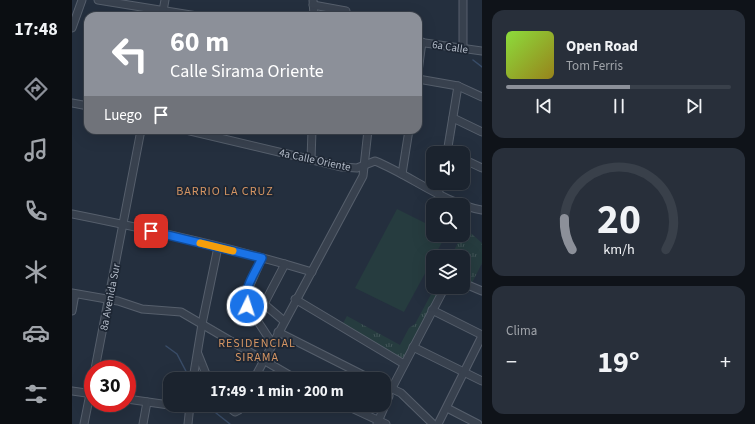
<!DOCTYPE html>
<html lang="es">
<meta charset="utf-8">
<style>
:root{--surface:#1b232e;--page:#282f3a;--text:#f1f3f6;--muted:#a0a4aa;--line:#39404a;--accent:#8c9099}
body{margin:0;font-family:"Source Sans 3",sans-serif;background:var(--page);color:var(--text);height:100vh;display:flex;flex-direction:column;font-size:15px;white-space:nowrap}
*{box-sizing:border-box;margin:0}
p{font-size:13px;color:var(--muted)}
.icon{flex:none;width:22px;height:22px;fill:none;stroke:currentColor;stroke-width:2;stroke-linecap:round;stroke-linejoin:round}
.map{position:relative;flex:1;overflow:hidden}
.drawer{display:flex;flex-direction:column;gap:10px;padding:10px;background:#0f1319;width:273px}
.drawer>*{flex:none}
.hud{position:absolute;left:12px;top:12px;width:338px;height:122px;border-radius:12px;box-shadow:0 4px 16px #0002,0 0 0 1px var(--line);background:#8c9099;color:#fff;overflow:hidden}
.controls{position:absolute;left:354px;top:146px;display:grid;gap:8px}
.controls a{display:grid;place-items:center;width:44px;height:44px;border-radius:8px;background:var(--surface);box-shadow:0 4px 16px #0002,0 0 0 1px var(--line);font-size:20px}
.speed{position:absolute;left:12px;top:360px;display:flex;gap:8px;font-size:20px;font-weight:700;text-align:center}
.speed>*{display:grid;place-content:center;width:52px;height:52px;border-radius:50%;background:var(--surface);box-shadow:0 4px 16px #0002,0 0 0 1px var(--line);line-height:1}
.speed .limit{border:6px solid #d22;background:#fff;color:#111}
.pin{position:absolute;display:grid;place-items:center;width:34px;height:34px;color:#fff;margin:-17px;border-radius:8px;box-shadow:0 2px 6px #0006}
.me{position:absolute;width:44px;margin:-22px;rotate:4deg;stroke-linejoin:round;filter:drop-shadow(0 0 3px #0008)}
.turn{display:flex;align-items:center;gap:14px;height:84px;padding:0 20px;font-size:18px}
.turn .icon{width:52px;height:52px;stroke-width:2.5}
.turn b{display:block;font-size:28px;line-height:34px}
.then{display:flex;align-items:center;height:38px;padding:0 20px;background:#0003;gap:8px;font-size:15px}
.big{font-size:30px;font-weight:700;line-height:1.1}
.drawer .card{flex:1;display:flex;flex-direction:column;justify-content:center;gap:6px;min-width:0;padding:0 14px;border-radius:12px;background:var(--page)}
.drawer .dial{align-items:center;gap:0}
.dial svg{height:104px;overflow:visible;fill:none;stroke:var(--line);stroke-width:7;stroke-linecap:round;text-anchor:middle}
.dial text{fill:var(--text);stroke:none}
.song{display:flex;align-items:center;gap:12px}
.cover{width:48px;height:48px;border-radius:6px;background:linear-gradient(135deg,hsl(90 70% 55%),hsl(50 70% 35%))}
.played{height:4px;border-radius:2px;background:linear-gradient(90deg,var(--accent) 55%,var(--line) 55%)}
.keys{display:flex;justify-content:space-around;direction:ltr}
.heat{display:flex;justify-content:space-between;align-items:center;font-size:22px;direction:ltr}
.trip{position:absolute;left:91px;top:372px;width:228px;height:40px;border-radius:12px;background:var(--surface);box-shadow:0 4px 16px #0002,0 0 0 1px var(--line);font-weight:700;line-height:40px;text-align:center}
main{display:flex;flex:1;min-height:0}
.dock{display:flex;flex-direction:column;width:72px;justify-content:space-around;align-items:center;background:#0b0e12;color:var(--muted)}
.dock .icon{width:28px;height:28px}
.dock .selected{color:var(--accent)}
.dock b{font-size:18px;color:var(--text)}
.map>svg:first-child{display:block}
</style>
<main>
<nav class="dock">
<b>17:48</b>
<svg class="icon selected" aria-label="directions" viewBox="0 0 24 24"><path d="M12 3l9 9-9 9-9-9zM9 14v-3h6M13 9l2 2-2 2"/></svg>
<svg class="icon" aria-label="music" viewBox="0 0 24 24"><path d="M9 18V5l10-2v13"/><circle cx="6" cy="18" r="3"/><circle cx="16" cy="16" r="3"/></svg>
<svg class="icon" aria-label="phone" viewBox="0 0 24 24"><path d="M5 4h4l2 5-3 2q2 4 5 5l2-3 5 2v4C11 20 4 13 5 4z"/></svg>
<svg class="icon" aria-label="climate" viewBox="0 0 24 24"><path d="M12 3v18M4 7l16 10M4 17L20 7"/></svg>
<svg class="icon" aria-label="car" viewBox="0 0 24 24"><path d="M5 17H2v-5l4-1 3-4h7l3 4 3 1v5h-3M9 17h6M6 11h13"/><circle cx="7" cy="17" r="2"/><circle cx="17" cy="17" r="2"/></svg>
<svg class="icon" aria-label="filters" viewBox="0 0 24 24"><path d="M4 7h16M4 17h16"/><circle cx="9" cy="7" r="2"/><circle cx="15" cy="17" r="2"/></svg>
</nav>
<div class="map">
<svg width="410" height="424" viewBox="0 0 410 424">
<defs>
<pattern id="park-tufts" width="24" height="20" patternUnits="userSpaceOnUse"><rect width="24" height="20" fill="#263c3f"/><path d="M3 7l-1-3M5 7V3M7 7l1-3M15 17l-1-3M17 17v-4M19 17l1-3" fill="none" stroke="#435659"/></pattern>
</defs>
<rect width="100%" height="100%" fill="#242f3e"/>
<g fill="url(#park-tufts)">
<path d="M393,228L410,243V263L400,283L391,279V257H379Z"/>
<path d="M363,287H371L331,358H328L270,325L275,316L328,345L337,328L343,324Z"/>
</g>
<path fill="#263c3f" d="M325,209L361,227V235H374L332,312L283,288Z"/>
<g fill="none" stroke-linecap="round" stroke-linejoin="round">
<g stroke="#394c67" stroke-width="1.5">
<path d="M401,60L410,67"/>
<path d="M94,346L105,354L118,379"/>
<path d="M134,405L158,424"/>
</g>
<defs>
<g id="minor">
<path d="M26,0L125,16"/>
<path d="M241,0L242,16"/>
<path d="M241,5L274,11"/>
<path d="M90,16L93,0"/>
<path d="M0,28L10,0"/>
<path d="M346,42L410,51"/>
<path d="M391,49V0"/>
<path d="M346,72L350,42"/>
<path d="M346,79L386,86L410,97"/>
<path d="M0,103L16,106"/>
<path d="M381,118L410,132"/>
<path d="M114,130L270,167L285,168L303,161C340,176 371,203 410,210"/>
<path d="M375,153L386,86"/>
<path d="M391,159L410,168"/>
<path d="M239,160L240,130"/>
<path d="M330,174L337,130"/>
<path d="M366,194L369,183"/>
<path d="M0,214C80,230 161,248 240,272"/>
<path d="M190,258L174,294L173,302L200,343"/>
<path d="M391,283L410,291"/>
<path d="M0,293L46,301L70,309L109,312L224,379"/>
<path d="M223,299L332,364"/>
<path d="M360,310L410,335"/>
<path d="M0,311L3,294"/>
<path d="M212,321L192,304L213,264"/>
<path d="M206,332L299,379"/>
<path d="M341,347L410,381"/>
<path d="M126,354L136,379"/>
<path d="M23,369L69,130"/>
<path d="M121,379L130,324L146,247"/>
<path d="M182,379L291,176L296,130"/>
<path d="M312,385L329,393L361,424"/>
<path d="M320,388L373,287"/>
<path d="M0,391L21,394"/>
<path d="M55,399L118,408"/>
<path d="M154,405L163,412L167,410L170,405"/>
<path d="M273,405L314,424"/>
<path d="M375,408L406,424"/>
<path d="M12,424L21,379"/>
<path d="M71,424L75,402"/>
<path d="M116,424L118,405"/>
<path d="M305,424L317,396"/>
<path d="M366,424L410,336"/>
</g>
</defs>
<use href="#minor" stroke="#565f6c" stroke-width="9"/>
<use href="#minor" stroke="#38414e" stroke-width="7"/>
</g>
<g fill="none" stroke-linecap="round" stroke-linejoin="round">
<defs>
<path id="route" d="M79,231L190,258C184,271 169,292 175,306"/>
</defs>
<use href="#route" stroke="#114b97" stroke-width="10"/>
<use href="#route" stroke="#1a73e8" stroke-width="7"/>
<path stroke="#f59e0b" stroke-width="7" d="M128,243L161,251"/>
</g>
<g text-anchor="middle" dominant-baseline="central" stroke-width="3.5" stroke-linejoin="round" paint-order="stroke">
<g font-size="11" fill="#b4bcc9" stroke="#1d2633">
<text transform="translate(378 47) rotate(9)">6a Calle</text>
<text transform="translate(243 160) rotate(12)">4a Calle Oriente</text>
<text transform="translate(38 297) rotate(-79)">8a Avenida Sur</text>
</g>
<g font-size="12" letter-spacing="1" fill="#d59563" stroke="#1d2633">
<text x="153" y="191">BARRIO LA CRUZ</text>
<text x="185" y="343">RESIDENCIAL<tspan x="185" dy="14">SIRAMA</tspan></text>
</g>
</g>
</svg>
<div class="controls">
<a><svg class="icon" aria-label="sound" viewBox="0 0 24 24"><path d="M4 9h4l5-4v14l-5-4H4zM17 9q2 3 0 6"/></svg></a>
<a><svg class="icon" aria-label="search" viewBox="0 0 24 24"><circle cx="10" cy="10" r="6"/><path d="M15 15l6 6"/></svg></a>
<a><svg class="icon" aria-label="layers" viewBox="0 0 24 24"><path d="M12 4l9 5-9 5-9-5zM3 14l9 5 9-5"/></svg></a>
</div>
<div class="speed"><div class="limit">30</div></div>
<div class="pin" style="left:79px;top:231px;background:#d93025"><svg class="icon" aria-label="arrive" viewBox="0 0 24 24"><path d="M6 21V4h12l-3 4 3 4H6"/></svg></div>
<svg class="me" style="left:175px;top:306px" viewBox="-20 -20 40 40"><circle r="17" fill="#1a73e8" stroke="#fff" stroke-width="3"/><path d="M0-11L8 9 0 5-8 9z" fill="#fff"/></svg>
<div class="trip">17:49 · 1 min · 200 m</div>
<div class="hud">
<div class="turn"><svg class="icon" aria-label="left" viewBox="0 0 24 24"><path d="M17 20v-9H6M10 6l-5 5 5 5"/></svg><div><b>60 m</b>Calle Sirama Oriente</div></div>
<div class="then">Luego<svg class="icon" aria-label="arrive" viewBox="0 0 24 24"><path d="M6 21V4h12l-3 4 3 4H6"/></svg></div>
</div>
</div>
<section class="drawer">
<div class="card">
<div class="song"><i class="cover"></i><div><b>Open Road</b><p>Tom Ferris</p></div></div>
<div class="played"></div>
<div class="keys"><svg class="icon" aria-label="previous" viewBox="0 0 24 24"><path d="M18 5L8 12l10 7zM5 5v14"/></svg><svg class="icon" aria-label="pause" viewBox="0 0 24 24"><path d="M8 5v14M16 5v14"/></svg><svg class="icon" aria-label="next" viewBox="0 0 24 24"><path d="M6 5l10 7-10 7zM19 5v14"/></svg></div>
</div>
<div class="card dial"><svg viewBox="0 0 100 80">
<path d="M14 69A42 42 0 1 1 86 69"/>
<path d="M14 69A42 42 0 0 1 8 45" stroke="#8c9099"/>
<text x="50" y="56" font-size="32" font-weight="700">20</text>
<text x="50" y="72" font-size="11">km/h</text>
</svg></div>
<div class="card"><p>Clima</p>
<div class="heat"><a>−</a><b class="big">19°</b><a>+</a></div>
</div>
</section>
</main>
